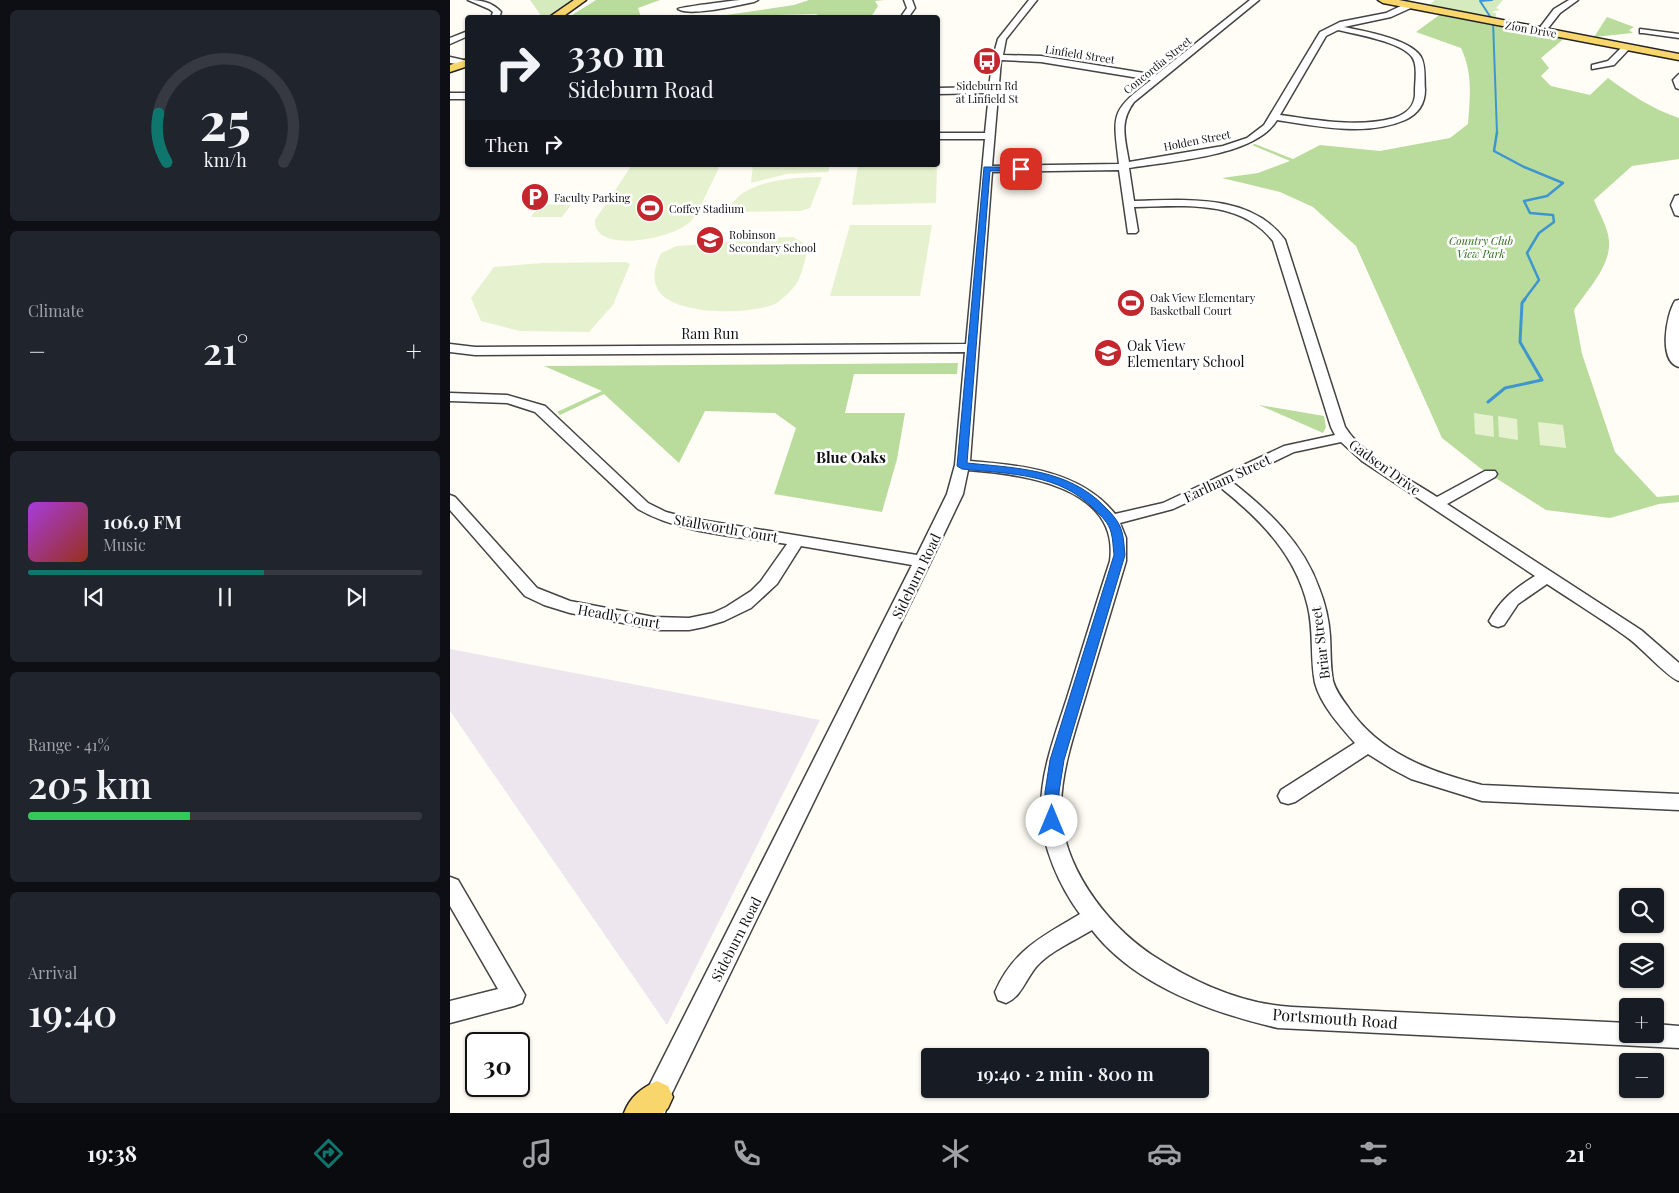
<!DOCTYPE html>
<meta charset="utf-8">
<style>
:root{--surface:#171b24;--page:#20242c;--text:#f1f3f6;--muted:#9ea1a6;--line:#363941;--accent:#0f766e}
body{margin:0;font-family:"Playfair Display",serif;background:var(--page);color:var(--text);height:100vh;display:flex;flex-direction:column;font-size:19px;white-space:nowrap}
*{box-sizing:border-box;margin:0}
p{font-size:16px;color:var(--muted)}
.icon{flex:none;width:28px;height:28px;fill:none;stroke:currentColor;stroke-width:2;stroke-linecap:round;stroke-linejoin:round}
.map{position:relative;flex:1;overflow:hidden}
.side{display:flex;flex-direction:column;gap:10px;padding:10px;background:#0d0f14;width:450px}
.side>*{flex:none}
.banner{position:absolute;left:15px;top:15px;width:475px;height:152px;border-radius:5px;box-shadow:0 1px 4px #0004;background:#171b24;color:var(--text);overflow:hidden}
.tools{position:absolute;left:1169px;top:888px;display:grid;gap:10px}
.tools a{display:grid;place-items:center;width:45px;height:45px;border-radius:5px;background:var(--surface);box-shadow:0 1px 4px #0004;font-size:25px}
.speed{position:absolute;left:15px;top:1032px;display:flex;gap:10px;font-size:25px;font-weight:700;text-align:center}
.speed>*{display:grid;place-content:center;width:65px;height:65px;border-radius:50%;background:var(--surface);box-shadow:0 1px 4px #0004;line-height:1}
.speed .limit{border:2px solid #111;border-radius:8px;background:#fff;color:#111}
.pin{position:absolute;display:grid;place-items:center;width:42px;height:42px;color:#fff;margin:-21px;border-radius:10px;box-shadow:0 2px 8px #0006}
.me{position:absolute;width:55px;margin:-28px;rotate:0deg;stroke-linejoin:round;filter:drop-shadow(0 0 4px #0008)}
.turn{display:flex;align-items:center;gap:18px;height:105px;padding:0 20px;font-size:22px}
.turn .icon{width:65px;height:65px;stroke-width:2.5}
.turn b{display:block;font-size:35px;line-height:42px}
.then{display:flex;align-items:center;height:48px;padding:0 20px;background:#0003;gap:10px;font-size:19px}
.big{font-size:38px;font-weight:600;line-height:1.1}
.side .widget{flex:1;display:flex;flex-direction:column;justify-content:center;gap:8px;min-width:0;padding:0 18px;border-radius:8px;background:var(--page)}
.side .dial{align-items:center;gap:0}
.dial svg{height:130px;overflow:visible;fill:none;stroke:var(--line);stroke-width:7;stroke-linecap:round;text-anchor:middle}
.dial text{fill:var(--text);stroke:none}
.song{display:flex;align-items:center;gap:15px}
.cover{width:60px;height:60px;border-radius:8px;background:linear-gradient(135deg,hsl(280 70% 55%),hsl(10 70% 35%))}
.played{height:5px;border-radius:2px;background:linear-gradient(90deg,var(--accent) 60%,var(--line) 60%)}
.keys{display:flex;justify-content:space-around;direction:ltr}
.heat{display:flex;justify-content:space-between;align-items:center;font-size:28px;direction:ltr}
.charge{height:8px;border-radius:4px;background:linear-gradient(90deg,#34c759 41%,var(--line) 0)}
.trip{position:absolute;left:471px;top:1048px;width:288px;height:50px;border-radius:5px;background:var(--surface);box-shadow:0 1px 4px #0004;font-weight:600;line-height:50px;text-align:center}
.dock{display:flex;height:80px;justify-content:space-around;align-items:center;background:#090b0e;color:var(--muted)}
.dock .icon{width:35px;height:35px}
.dock .selected{color:var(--accent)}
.dock b{font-size:22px;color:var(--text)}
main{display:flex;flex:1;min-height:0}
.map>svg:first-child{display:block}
</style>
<main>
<section class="side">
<div class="widget dial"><svg viewBox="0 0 100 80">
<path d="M14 69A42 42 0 1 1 86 69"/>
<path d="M14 69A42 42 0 0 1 9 39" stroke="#0f766e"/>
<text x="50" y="56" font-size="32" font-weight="700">25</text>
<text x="50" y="72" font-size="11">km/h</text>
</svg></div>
<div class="widget"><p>Climate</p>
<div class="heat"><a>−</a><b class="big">21°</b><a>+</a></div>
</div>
<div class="widget">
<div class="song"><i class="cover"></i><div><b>106.9 FM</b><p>Music</p></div></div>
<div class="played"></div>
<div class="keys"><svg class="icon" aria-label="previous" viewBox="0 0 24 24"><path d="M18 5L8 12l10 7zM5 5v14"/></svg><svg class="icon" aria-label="pause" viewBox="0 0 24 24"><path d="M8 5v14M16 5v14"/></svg><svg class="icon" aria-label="next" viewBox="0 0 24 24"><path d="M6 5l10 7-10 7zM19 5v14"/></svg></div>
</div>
<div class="widget"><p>Range · 41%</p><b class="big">205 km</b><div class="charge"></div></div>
<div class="widget"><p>Arrival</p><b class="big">19:40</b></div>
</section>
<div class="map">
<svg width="1229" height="1113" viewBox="0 0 1229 1113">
<rect width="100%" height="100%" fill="#fffdf5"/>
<path fill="#eee6ef" d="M0,649L370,720L217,1025L0,711Z"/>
<g fill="#d5ebbd">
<path d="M80,0H124L96,18L92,17Z"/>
<path d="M985,0H1053L1046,8L1050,10L1041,12L1046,13V21L976,8Z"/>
</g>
<g fill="#b9dc9c">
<path d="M146,0H210L188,8L191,17H119Z"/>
<path d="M359,0H434L425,1L428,6L421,17H372L366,14L325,15L319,18L263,17L344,5Z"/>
<path d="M992,13L1116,37L1091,58L1099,68L1091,76L1101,86L1140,95L1158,78C1180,94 1202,109 1229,118V159L1182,166L1144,200C1149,213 1158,227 1159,241C1161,266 1137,290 1124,310L1132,354L1165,452L1207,497L1229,495V502L1209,504L1160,518L1096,510L1030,468L992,438L906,246L863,207L830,192L772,178L808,173L840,161L802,145L805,144L843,159L870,145L930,151L1000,138L1018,124C1020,97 1023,73 1011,48L966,32Z"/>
<path d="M1157,17L1184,27L1179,30L1183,33L1144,37Z"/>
<path d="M508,363L507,374H404L395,413H455L447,459L432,512L324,494L346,428L325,413L255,411L229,463L154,394L110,415L107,412L152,391L94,366Z"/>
<path d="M809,405L874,416L876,427L873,433Z"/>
</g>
<g fill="#e6f2cf">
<path d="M182,165H268V170C260,185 251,208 241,221C225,239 143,255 145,220Z"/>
<path d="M303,165H380L378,172L337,174L301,183Z"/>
<path d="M408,165H487L486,203L402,205Z"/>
<path d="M372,177L360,208L351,211L278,212C288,180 344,177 372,177Z"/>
<path d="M90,204L121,205L112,217H81Z"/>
<path d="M400,225H482L470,296H380Z"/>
<path d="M343,237L359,246C355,257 353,273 347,283C343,289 331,301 325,304C300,315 223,316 208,290C201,278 206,264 211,253L227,246L272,243L296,238Z"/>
<path d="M176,262L180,264L163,305L139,332L70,331L31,321L21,298L44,267L93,263Z"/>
<path d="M1024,413L1043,416L1044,437L1025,434Z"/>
<path d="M1048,416L1067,419L1068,440L1049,437Z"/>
<path d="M1088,422L1113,425L1116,448L1090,445Z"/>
</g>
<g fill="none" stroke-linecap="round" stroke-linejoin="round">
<path stroke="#3f96cf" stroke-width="2" d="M1042,0L1030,1L1043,21L1047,133"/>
<path stroke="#3f96cf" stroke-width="2.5" d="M1047,132L1044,151L1074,167L1113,183L1097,196L1074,201L1080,213L1103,215L1104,222L1089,233L1077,253L1089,280L1074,300"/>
<path stroke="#3f96cf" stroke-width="3" d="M1038,402L1055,388L1092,380L1070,342L1072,303L1075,299"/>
<defs>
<g id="minor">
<path d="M18,0C31,0 42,2 51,12L49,18H41L43,12L39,9Z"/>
<path d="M290,0H308L304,2C288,5 240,17 228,9C231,7 280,1 290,0Z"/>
<path d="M454,0H462L465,8L458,18H450L457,8Z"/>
<path d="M579,0H587L556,39L553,55L591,56L706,75L800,0H809L684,102C669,122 675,138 679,162L773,146L797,138L814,125L870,32L890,22L936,13L957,3H963V7L941,17L894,27C913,31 961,39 971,57C976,66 974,80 975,90C975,104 968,114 955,120C916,137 867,126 827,120C805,157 719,161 679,168L684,201C735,200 801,193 835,240L895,427C913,456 958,478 987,497L1035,471H1045L1047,474L1045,477L997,504L1191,630L1229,663V681C1217,677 1192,648 1178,638C1152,619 1124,602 1097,584L1068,604L1054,625L1048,627L1042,625L1039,621C1050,600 1065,588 1085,576L912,461L891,442L844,452L782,482C819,511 853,543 869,588C875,603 879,620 880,636C881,651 880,666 883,681C886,691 892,699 898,707C929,753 980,772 1032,785L1229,794V810L1032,801L961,779L942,769L918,754L845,802L838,804L831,802L828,796L831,790L905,743C890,726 871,705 865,683C860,658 864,632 858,607C846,555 811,520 770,487L723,509L670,523L676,538V561C663,604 650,648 637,691C626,729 612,766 611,805C610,864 655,923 702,955C743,982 791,1004 842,1007L1178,1023V1034H1205V1024L1229,1026V1048L828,1028C763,1013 685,986 642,930C624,941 600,951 586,967C576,979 571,997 556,1003L548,1000L545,992C563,950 593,936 630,914C610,887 592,847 591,813C590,773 605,735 617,698C631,653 645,607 660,561C670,486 572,474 518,470L513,494L481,561L219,1099L215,1113H191L198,1088L462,565L351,546L327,584L301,608L274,621L254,627L239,630H210L120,613L94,605L75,596L0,510V495L5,497L87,588L120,601L204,617L239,618L263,613L276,607L301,591L311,581L337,544C288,536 231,534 188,509L85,412L57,403L0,401V393L57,395L95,406L198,503L216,512L239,518L467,555L497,494L505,465L515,352L25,355L0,352V344L25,347L516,344L535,139H488V133H535L539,93L488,94V88L539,87L543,57L548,39ZM888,30C905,34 952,42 962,57C968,65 965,81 965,91C966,105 957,114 944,118C907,128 867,120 830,115L876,36ZM551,60L591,62L701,80C660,112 663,113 669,164L542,166ZM669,170L678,233H686L688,231L684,207C733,206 790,199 823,241L881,427L885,435L834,446L713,503L665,514C631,471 571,465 520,461L542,172Z"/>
<path d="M1119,0H1128L1110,13L1095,32H1089L1088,30L1104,9Z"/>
<path d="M1190,29L1229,34V38L1193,33H1190Z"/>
<path d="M18,31V36L0,44V38Z"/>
<path d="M1174,45L1181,47L1164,65L1142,69V65L1158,61Z"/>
<path d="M0,57L18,61V66L0,63Z"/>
<path d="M1229,74V89L1226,88L1223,80Z"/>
<rect x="0" y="93" width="18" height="6"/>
<path d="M1229,195V216L1225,215L1221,205L1225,196Z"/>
<path d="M1229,300V367C1208,362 1216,315 1225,301Z"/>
<path d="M0,877L8,880L75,995L72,1003L64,1006L0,1023V1001L48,989L0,906Z"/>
</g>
<g id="major">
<path d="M124,0H136L111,18H98Z"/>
<path d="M928,0H949L1229,54V60L933,3Z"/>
<path d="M18,59V66L0,72V65Z"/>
<path d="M207,1081L218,1086L223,1097L218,1108L213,1113H174C180,1097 191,1088 207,1081Z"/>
</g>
</defs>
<use href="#minor" stroke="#444" stroke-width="3"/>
<use href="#major" stroke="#222" stroke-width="3"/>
<use href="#minor" fill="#fff" fill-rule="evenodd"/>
<use href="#major" fill="#f9d66b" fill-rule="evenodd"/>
</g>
<path fill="#1a73e8" stroke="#114b97" d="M534,167H571L574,169L571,171H540L517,463C566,468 618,469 654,506C662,514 669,521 672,532C674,539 674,547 675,555L614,760L609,792V821L607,825L602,827L597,825L595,821V792L600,760L664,555C663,547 663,539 661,532C658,522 652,517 645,510C610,473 559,474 512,469L507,466Z"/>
<defs>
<symbol id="bus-disc" viewBox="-11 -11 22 22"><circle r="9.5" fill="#c4262e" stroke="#fff"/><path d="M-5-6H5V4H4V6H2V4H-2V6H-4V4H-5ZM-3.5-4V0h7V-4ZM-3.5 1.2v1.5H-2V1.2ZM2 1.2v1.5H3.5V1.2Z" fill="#fff"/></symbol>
<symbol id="parking-disc" viewBox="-11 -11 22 22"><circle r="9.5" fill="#c4262e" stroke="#fff"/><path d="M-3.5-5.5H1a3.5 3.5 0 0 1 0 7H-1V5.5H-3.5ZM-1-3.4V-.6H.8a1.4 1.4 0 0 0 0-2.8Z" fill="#fff"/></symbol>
<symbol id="stadium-disc" viewBox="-11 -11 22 22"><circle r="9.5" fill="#c4262e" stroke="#fff"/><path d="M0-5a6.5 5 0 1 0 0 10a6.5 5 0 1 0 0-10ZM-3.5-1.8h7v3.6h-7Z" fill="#fff"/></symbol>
<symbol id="school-disc" viewBox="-11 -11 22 22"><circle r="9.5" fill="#c4262e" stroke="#fff"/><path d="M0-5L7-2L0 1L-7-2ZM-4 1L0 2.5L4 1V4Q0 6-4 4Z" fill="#fff"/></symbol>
</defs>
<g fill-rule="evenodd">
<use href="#bus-disc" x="521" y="45" width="32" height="32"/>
<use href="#parking-disc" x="69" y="181" width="32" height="32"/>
<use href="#stadium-disc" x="184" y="192" width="32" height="32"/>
<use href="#school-disc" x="244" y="224" width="32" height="32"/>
<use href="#stadium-disc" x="665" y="287" width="32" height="32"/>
<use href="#school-disc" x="642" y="337" width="32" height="32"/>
</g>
<g text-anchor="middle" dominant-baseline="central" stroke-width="5" stroke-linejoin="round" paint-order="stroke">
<g font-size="11" fill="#111" stroke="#fff">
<text transform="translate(1081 29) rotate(10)">Zion Drive</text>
<text transform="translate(630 54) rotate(9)">Linfield Street</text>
<text transform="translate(707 65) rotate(-39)">Concordia Street</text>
<text transform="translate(747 140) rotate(-11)">Holden Street</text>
</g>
<g font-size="11" fill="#111" stroke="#fff" text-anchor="start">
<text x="537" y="85" text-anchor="middle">Sideburn Rd<tspan x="537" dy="13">at Linfield St</tspan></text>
<text x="104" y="197">Faculty Parking</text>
<text x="219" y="208">Coffey Stadium</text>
<text x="279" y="234">Robinson<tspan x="279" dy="13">Secondary School</tspan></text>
<text x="700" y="297">Oak View Elementary<tspan x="700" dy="13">Basketball Court</tspan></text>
</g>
<g font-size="11" font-style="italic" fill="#2f6b1f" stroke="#fff">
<text x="1031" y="240">Country Club<tspan x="1031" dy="13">View Park</tspan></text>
</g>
<g font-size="14" fill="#111" stroke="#fff">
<text x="260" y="333">Ram Run</text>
<text transform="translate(935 467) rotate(36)">Gadsen Drive</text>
<text transform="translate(777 478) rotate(-25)">Earlham Street</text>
<text transform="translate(276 528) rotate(10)">Stallworth Court</text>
<text transform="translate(466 576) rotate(-64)">Sideburn Road</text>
<text transform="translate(169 616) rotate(10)">Headly Court</text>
<text transform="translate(870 643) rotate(-97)">Briar Street</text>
<text transform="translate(286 939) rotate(-63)">Sideburn Road</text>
</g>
<g font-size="14" fill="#111" stroke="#fff" text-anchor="start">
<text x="677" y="345">Oak View<tspan x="677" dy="16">Elementary School</tspan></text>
</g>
<g font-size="15" font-weight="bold" fill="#111" stroke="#fff">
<text x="401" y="457">Blue Oaks</text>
</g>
<g font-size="16" fill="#111" stroke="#fff">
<text transform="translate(885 1018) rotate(4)">Portsmouth Road</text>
</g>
</g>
</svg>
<div class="tools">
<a><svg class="icon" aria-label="search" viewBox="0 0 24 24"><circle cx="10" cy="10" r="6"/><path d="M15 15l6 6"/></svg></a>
<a><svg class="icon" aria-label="layers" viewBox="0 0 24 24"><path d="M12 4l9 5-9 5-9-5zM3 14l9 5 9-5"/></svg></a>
<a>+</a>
<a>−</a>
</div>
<div class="speed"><div class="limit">30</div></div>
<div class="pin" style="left:571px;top:169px;background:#d93025"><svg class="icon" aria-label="arrive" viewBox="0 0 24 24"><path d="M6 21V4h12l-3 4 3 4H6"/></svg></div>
<svg class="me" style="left:602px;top:821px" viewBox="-20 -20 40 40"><circle r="19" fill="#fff"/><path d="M0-13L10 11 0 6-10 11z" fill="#1a73e8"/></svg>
<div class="trip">19:40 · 2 min · 800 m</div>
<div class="banner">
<div class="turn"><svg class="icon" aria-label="right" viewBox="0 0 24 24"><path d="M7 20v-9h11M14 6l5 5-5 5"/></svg><div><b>330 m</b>Sideburn Road</div></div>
<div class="then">Then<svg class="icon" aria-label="right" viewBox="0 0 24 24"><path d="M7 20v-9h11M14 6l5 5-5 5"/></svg></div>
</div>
</div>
</main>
<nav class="dock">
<b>19:38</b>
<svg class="icon selected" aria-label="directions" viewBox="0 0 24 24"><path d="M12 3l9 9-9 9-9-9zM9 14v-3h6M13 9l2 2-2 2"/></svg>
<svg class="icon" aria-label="music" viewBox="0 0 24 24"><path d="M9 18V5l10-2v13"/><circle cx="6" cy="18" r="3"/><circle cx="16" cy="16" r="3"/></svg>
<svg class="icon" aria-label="phone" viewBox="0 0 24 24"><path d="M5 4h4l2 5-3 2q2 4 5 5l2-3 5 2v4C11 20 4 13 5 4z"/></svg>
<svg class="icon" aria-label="climate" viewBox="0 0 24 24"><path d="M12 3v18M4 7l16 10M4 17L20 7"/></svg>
<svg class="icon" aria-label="car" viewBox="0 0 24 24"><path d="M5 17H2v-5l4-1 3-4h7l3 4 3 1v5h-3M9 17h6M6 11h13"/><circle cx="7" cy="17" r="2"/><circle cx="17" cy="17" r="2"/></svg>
<svg class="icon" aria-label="filters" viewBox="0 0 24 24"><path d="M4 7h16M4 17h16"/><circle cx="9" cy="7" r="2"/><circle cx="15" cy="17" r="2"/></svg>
<b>21°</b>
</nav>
